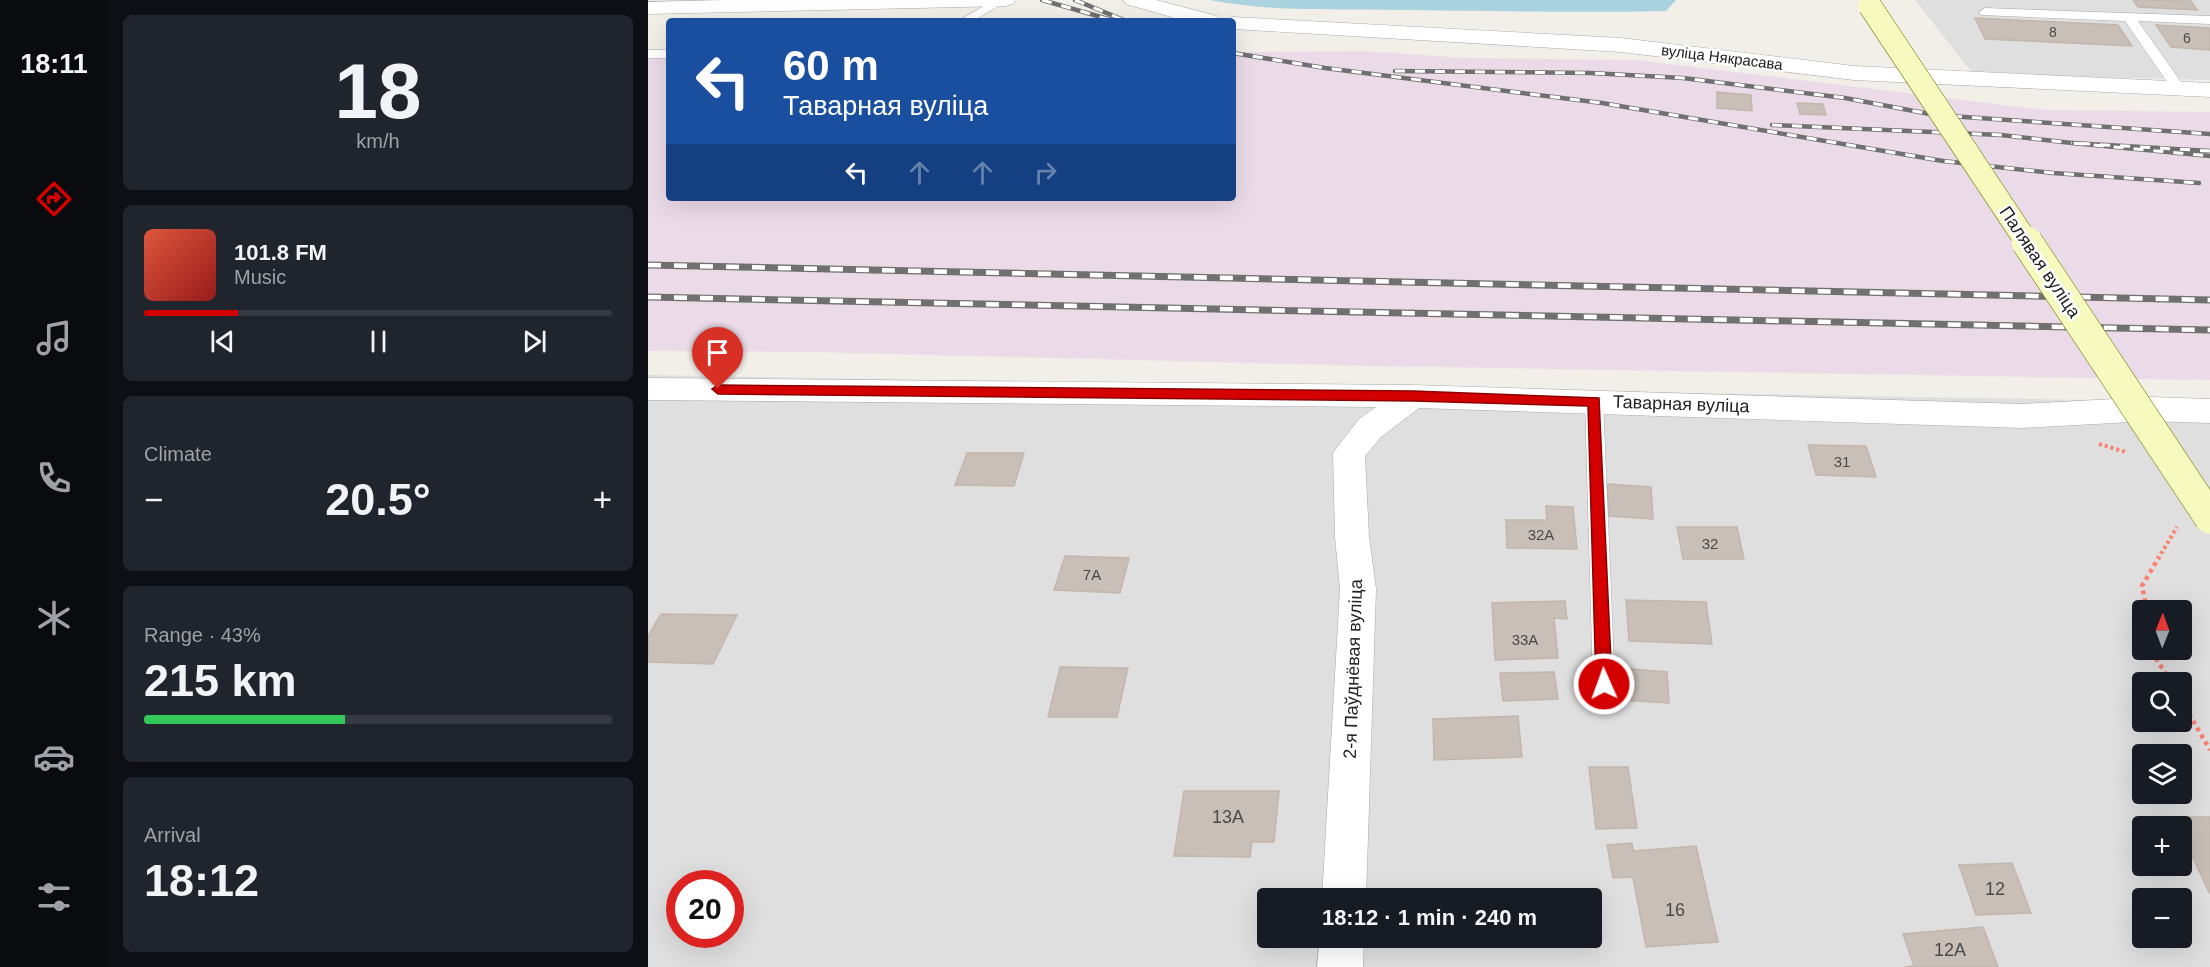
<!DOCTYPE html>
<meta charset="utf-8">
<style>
:root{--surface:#171b24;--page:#20242c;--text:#f1f3f6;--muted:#9ea1a6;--line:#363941;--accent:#d40000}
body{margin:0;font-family:Arial,sans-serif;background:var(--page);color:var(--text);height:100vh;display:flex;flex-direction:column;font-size:22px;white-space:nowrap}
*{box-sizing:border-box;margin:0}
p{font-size:20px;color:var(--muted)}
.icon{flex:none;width:33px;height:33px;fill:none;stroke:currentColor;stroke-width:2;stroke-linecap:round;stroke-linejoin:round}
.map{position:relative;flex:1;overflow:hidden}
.side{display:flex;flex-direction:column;gap:15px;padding:15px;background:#0d0f14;width:540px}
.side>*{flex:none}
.banner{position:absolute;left:18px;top:18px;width:570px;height:183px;border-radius:6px;box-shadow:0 6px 24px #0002;background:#1a4fa0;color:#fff;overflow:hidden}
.needle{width:39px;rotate:1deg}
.fabs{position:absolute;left:1484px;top:600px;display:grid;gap:12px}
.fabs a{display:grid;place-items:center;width:60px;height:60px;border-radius:6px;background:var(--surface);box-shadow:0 6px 24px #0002;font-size:30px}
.speed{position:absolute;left:18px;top:870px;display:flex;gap:12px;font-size:30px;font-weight:700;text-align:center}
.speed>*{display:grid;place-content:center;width:78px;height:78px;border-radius:50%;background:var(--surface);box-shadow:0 6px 24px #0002;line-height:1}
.speed .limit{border:9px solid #d22;background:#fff;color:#111}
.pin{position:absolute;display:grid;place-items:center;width:51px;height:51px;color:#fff;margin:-62px -26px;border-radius:50% 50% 50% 0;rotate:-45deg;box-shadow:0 0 6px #0007}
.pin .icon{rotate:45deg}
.me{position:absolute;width:66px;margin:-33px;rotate:358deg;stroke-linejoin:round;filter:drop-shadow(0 0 4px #0008)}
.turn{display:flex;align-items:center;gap:21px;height:126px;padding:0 18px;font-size:27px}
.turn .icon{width:78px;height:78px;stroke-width:2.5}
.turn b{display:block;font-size:42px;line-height:51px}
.lanes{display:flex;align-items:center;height:57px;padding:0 18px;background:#0003;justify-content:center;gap:30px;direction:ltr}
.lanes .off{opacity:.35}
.big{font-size:45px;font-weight:800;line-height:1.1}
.side .tile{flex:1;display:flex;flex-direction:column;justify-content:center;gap:9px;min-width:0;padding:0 21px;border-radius:9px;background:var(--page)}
.side .dial{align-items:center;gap:0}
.dial b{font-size:78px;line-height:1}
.song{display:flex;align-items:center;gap:18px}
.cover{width:72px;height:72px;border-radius:9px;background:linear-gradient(135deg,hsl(10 70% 55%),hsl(0 70% 35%))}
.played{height:6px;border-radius:3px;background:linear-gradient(90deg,var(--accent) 20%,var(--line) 20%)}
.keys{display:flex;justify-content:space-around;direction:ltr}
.heat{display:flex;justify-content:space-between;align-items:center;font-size:33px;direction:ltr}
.charge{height:9px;border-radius:4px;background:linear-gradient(90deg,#34c759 43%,var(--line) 0)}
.trip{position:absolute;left:609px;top:888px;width:345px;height:60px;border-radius:6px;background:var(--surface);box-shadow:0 6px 24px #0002;font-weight:800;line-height:60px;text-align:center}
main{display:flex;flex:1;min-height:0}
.tabs{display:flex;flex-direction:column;width:108px;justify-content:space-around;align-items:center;background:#090b0e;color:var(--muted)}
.tabs .icon{width:42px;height:42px}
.tabs .selected{color:var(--accent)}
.tabs b{font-size:27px;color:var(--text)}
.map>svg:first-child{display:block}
</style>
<main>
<nav class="tabs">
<b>18:11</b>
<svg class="icon selected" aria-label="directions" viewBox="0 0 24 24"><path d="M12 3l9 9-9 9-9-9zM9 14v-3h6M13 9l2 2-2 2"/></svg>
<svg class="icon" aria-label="music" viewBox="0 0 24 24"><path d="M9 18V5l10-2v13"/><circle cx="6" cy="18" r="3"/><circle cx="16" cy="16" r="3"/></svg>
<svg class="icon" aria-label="phone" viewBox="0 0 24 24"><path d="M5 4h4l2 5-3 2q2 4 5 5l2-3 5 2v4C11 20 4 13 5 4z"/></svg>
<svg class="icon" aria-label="climate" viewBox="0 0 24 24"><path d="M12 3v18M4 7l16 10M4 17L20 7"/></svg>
<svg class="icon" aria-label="car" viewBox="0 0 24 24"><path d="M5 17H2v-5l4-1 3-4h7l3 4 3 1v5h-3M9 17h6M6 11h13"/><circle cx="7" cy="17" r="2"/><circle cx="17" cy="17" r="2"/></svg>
<svg class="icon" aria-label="filters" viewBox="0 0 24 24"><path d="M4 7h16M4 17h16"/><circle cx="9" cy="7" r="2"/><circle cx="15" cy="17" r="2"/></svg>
</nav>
<section class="side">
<div class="tile dial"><b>18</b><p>km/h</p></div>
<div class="tile">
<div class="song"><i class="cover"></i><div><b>101.8 FM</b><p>Music</p></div></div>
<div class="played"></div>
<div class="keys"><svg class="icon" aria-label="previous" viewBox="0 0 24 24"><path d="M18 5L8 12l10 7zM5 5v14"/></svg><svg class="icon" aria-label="pause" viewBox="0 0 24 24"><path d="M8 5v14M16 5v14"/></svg><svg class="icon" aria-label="next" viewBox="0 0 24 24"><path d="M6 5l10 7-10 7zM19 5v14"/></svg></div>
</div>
<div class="tile"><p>Climate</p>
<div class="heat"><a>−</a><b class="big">20.5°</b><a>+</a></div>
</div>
<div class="tile"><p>Range · 43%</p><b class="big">215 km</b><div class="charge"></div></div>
<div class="tile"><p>Arrival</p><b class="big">18:12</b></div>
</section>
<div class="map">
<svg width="1562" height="967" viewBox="0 0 1562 967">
<rect width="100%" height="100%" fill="#f2efe9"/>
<g fill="#e0dfdf" fill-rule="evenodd">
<path d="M1267,0H1562V80L1325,74Z"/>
<path d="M0,375L1562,402V967H0ZM1494,610H1533V650H1494ZM1494,682H1533V722H1494ZM1494,754H1533V794H1494ZM1494,826H1533V866H1494ZM32,884H82V934H32ZM620,898H944V938H620ZM1494,898H1533V938H1494Z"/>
</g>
<path fill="#ebdbe8" d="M0,51H21V198H585V52L714,51L819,58L989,60L1397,110L1562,112V380L721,366L166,352L0,351Z"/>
<path fill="#aad3df" d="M562,0H1028L1018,11C930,13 842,11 753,10C690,9 624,12 562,0Z"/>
<g fill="#c7bfb8" stroke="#c4b6ab" stroke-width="1.5">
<path d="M1485,0H1542L1549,10L1490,7Z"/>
<path d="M1327,18L1470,25L1484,46L1337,39Z"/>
<path d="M1508,25L1562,28V50L1523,47Z"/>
<path d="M1069,92L1103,95L1104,111L1069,108Z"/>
<path d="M1149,103L1175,104L1178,115L1152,114Z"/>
<path d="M1160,445L1218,446L1228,477L1168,475Z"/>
<path d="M319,453H376L366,486L307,485Z"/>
<path d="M959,484L1003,487L1005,519L961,516Z"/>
<path d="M898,506L925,507L929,549L859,548L858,520H899Z"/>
<path d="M1029,527H1089L1096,559H1035Z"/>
<path d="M417,556L481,558L472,593L406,590Z"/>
<path d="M978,600L1058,602L1064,644L981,641Z"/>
<path d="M917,601L919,619L906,618L910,658L847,660L844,603Z"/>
<path d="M13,614L89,615L65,664L0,662V636Z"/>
<path d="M412,667L480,668L469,717H400Z"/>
<path d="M972,668L1019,672L1021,703L973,700Z"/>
<path d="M906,672L910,699L855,701L852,673Z"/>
<path d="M870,716L874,757L786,760L785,719Z"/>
<path d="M941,767H980L989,828L948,829Z"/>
<path d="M536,791H631L626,842H604L602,857L526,856Z"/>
<path d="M1526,817H1562V894L1533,833V826H1530Z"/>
<path d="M984,843L985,851L1048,846L1070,942L998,947L985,877L965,878L959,845Z"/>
<path d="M1364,863L1383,913L1328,915L1311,865Z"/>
<path d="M1335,927L1350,967H1256L1266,966L1255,934Z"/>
</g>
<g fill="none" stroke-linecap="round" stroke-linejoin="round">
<defs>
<g id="service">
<path d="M346,0L359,1L325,21H310Z"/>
<path d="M1337,8L1562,16V24L1490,21L1538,89L1531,93L1526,92L1477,21L1333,15L1331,12Z"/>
<rect x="0" y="50" width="21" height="8"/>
<path d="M946,394L952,396L955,401L967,685L964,692L956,695L948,692L945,685L937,401L940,396Z"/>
</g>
<g id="minor">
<path d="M78,0H368L365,4L358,6L0,14V2Z"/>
<path d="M475,0H508L569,16L572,21H537L478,4Z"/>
<path d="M585,17L973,38L1206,66L1562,83V97L1206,80L973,52L585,29V21H576Z"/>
<path d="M0,378L765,385L1374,404L1502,397L1562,399V423L1502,421L1374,428L771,408L733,437L717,456L721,537L728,589L718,898H674L692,589L687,537L685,453L711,419L728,407L0,400Z"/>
<path d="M672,938H716L715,967H669Z"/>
</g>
</defs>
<use href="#service" stroke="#a9a9a9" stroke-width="1"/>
<use href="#minor" stroke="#a9a9a9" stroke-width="1"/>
<g stroke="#fa8072" stroke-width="4" stroke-dasharray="3 3" stroke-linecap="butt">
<path d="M1451,444L1478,452"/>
<path d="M1510,559L1529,527"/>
</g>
<g stroke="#fa8072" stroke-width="4.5" stroke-dasharray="4 4" stroke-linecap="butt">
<path d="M1499,610L1494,586L1511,557"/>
<path d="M1507,650L1509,660L1523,682"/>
<path d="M1533,700L1562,750"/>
</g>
<use href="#service" fill="#fff" fill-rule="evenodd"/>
<use href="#minor" fill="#fff" fill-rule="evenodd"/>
<defs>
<g id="rail-far1">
<path d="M394,0L467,21"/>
<path d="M427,0L478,21"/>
<path d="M585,53L677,68L954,103L1295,161L1405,173L1551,183"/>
<path d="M747,71L942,73L1035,78L1197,98L1287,115L1562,134"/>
<path d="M1124,125L1353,135L1424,143"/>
<path d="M1562,151L1424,143L1562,156"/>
</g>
<g id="rail">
<path d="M0,265L1562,300"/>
<path d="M0,297L1562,330"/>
</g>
</defs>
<use href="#rail-far1" stroke="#707070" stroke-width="4.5"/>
<use href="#rail" stroke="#707070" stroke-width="7"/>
<use href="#rail-far1" stroke="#fff" stroke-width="3" stroke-dasharray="10" stroke-linecap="butt"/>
<use href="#rail" stroke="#fff" stroke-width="4.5" stroke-dasharray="13" stroke-linecap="butt"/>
<defs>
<path id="secondary-bridge-far1" d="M1222,6L1380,244"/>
<path id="secondary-bridge" d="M1379,242L1562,518"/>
</defs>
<use href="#secondary-bridge-far1" stroke="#707d05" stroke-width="24" stroke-linecap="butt"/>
<use href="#secondary-bridge" stroke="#707d05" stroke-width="32" stroke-linecap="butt"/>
<use href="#secondary-bridge-far1" stroke="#f7fabf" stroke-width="23"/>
<use href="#secondary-bridge" stroke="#f7fabf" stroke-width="31"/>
</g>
<path fill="#d40000" stroke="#8a0000" stroke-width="1.5" d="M70,385L765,391L951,398L964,684L962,690L956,692L950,690L948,684L940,406L765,401L70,394L64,389Z"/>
<g text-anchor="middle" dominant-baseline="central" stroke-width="5" stroke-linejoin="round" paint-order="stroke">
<g font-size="14" fill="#4b4948">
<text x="1405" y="32">8</text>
<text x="1539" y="38">6</text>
</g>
<g font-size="15" fill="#222" stroke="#fff">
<text transform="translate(1074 57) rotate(7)">вуліца Някрасава</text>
</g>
<g font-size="15" fill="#4b4948">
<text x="1194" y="461">31</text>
<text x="893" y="534">32А</text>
<text x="1062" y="543">32</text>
<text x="444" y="574">7А</text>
<text x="877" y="639">33А</text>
</g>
<g font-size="18" fill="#222" stroke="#fff">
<text transform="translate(1392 262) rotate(56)">Палявая вуліца</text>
<text transform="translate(1033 404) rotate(2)">Таварная вуліца</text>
<text transform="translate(705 669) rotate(-88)">2-я Паўднёвая вуліца</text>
</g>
<g font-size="18" fill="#4b4948">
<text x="580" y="817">13А</text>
<text x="1347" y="889">12</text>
<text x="1027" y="910">16</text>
<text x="1302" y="950">12А</text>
</g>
</g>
</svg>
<div class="fabs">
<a><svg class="needle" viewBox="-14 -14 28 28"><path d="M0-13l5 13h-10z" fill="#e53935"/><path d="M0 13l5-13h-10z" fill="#9ea1a6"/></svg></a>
<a><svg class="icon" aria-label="search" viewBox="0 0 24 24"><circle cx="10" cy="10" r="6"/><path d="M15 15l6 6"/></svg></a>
<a><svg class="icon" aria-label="layers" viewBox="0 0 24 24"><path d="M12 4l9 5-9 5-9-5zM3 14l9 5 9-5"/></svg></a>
<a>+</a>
<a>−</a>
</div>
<div class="speed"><div class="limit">20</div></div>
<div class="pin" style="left:70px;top:389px;background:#d93025"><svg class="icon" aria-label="arrive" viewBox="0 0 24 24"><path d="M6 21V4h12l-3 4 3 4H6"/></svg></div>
<svg class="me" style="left:956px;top:684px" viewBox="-20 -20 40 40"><circle r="17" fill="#d40000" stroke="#fff" stroke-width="3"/><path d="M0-11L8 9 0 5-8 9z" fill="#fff"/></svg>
<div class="trip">18:12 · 1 min · 240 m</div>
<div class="banner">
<div class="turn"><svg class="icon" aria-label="left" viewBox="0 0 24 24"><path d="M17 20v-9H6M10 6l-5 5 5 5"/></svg><div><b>60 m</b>Таварная вуліца</div></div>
<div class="lanes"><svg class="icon" aria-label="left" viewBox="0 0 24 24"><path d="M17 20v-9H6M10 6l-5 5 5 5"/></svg><svg class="icon off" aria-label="ahead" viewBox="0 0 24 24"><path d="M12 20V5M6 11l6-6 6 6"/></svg><svg class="icon off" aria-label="ahead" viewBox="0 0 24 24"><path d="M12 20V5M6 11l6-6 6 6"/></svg><svg class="icon off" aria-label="right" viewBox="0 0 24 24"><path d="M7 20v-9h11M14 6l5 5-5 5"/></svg></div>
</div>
</div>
</main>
